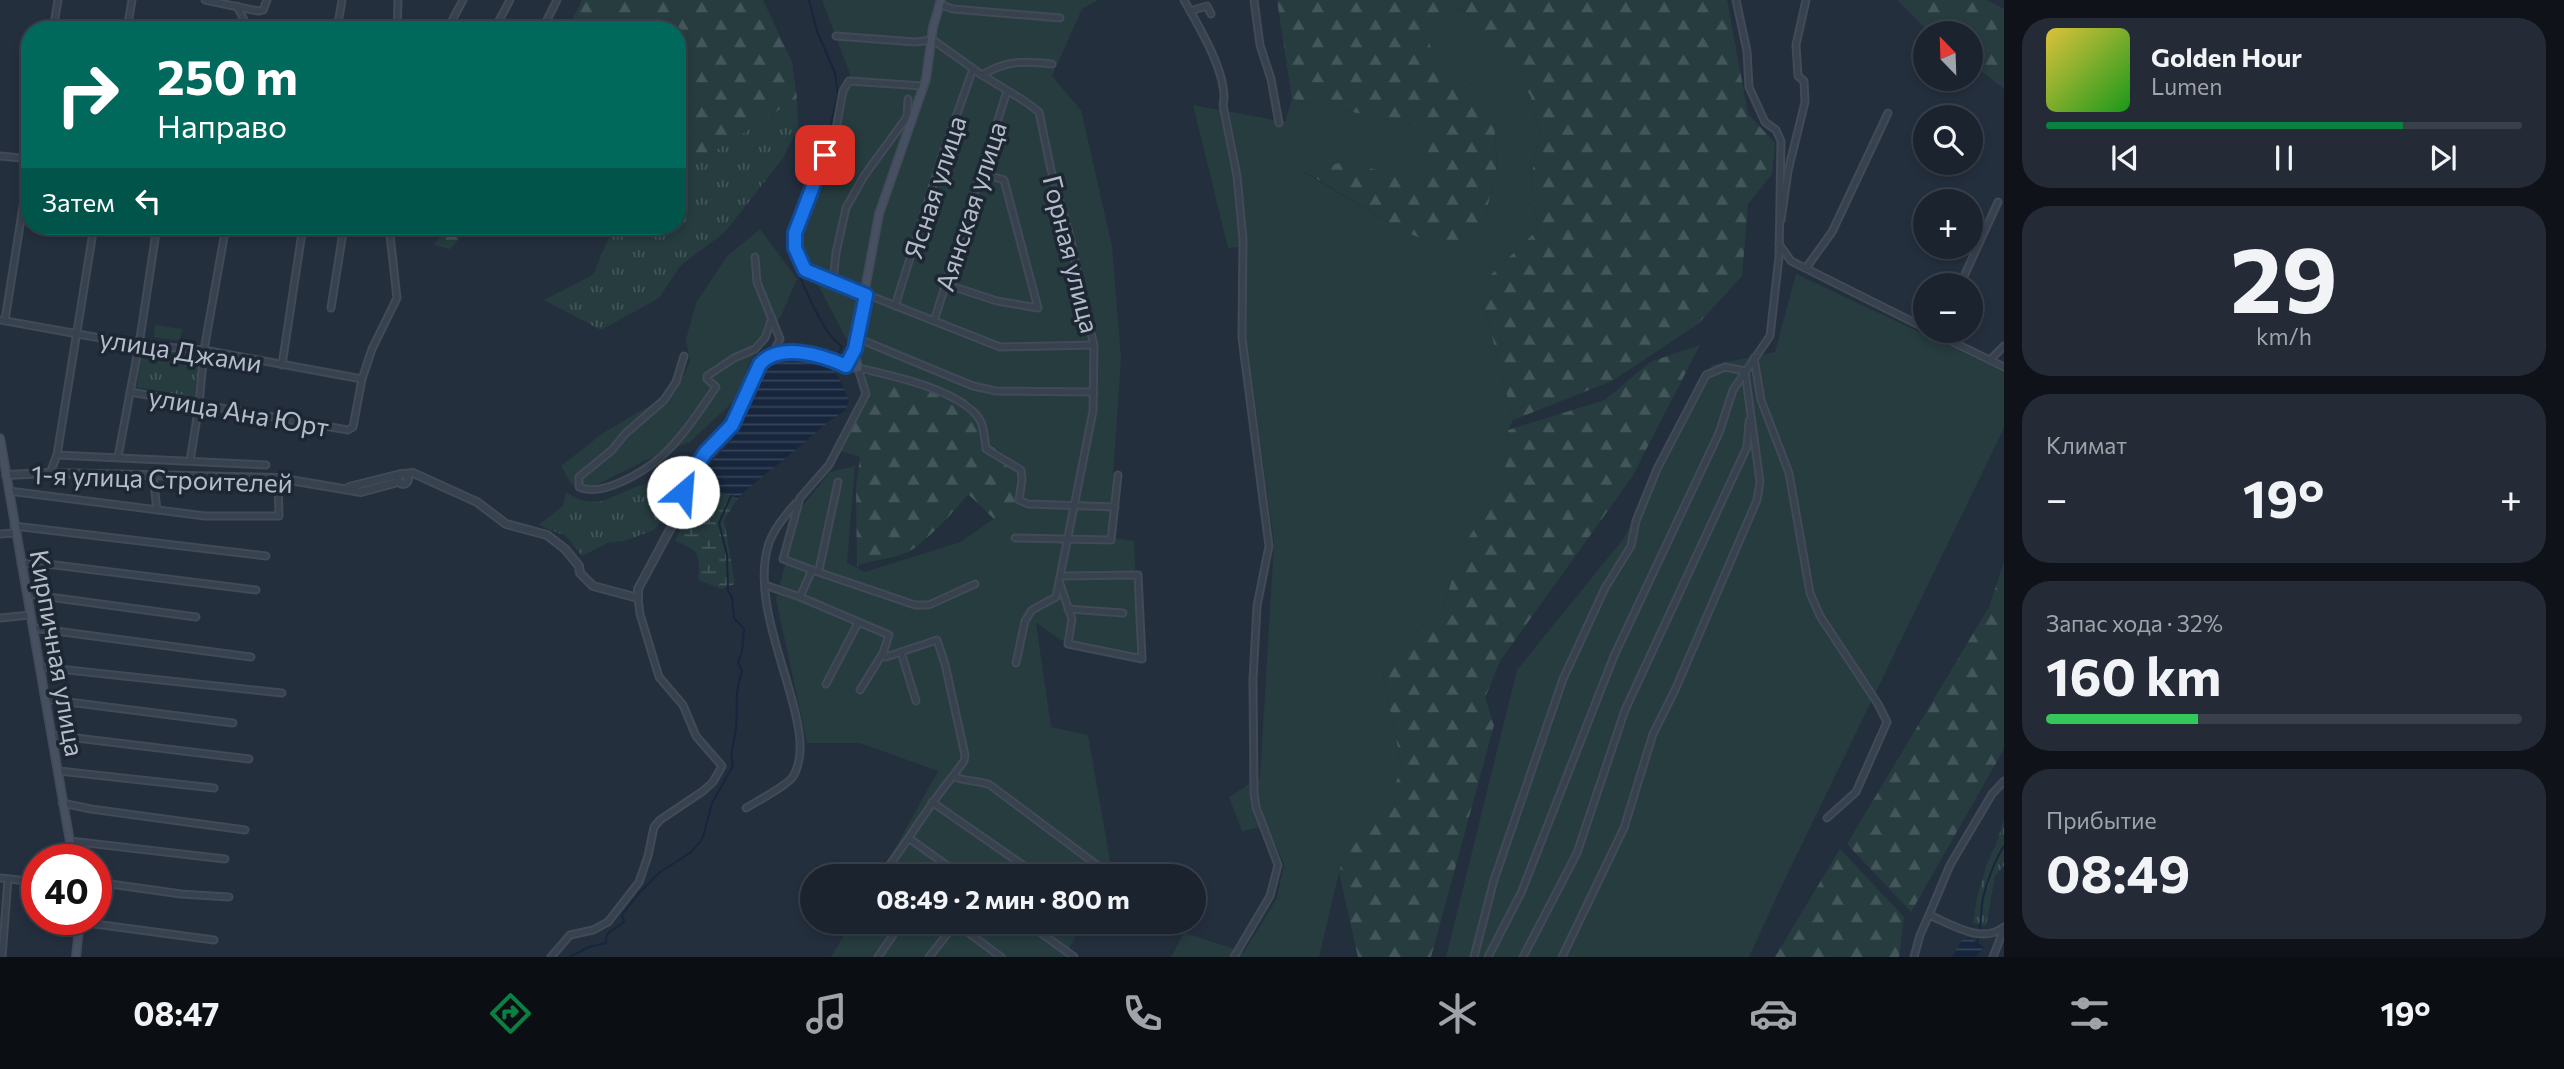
<!DOCTYPE html>
<html lang="ru">
<meta charset="utf-8">
<style>
:root{--surface:#1b232e;--page:#242b36;--text:#f1f3f6;--muted:#a0a4aa;--line:#39404a;--accent:#0b8043}
body{margin:0;font-family:Commissioner,sans-serif;background:var(--page);color:var(--text);height:100vh;display:flex;flex-direction:column;font-size:26px;white-space:nowrap}
*{box-sizing:border-box;margin:0}
p{font-size:23px;color:var(--muted)}
.icon{flex:none;width:38px;height:38px;fill:none;stroke:currentColor;stroke-width:2;stroke-linecap:round;stroke-linejoin:round}
.map{position:relative;flex:1;overflow:hidden}
.details{display:flex;flex-direction:column;gap:18px;padding:18px;background:#0f1319;width:560px}
.details>*{flex:none}
.top-card{position:absolute;left:21px;top:21px;width:665px;height:214px;border-radius:28px;box-shadow:0 4px 10px #0003,0 0 0 2px var(--line);background:#00695c;color:#fff;overflow:hidden}
.needle{width:46px;rotate:337deg}
.controls{position:absolute;left:1913px;top:21px;display:grid;gap:14px}
.controls a{display:grid;place-items:center;width:70px;height:70px;border-radius:50%;background:var(--surface);box-shadow:0 4px 10px #0003,0 0 0 2px var(--line);font-size:35px}
.speed{position:absolute;left:21px;top:844px;display:flex;gap:14px;font-size:35px;font-weight:700;text-align:center}
.speed>*{display:grid;place-content:center;width:91px;height:91px;border-radius:50%;background:var(--surface);box-shadow:0 4px 10px #0003,0 0 0 2px var(--line);line-height:1}
.speed .limit{border:10px solid #d22;background:#fff;color:#111}
.pin{position:absolute;display:grid;place-items:center;width:60px;height:60px;color:#fff;margin:-30px;border-radius:14px;box-shadow:0 4px 10px #0006}
.me{position:absolute;width:77px;margin:-38px;rotate:27deg;stroke-linejoin:round;filter:drop-shadow(0 0 5px #0008)}
.turn{display:flex;align-items:center;gap:24px;height:147px;padding:0 21px;font-size:32px}
.turn .icon{width:91px;height:91px;stroke-width:2.5}
.turn b{display:block;font-size:49px;line-height:60px}
.then{display:flex;align-items:center;height:66px;padding:0 21px;background:#0003;gap:14px;font-size:26px}
.big{font-size:52px;font-weight:700;line-height:1.1}
.details .card{flex:1;display:flex;flex-direction:column;justify-content:center;gap:10px;min-width:0;padding:0 24px;border-radius:28px;background:var(--page)}
.details .dial{align-items:center;gap:0}
.dial b{font-size:91px;line-height:1}
.song{display:flex;align-items:center;gap:21px}
.cover{width:84px;height:84px;border-radius:10px;background:linear-gradient(135deg,hsl(50 70% 55%),hsl(120 70% 35%))}
.played{height:7px;border-radius:4px;background:linear-gradient(90deg,var(--accent) 75%,var(--line) 75%)}
.keys{display:flex;justify-content:space-around;direction:ltr}
.heat{display:flex;justify-content:space-between;align-items:center;font-size:38px;direction:ltr}
.charge{height:10px;border-radius:5px;background:linear-gradient(90deg,#34c759 32%,var(--line) 0)}
.trip{position:absolute;left:800px;top:864px;width:406px;height:70px;border-radius:35px;background:var(--surface);box-shadow:0 4px 10px #0003,0 0 0 2px var(--line);font-weight:700;line-height:70px;text-align:center}
.menu{display:flex;height:112px;justify-content:space-around;align-items:center;background:#0b0e12;color:var(--muted)}
.menu .icon{width:49px;height:49px}
.menu .active{color:var(--accent)}
.menu b{font-size:32px;color:var(--text)}
main{display:flex;flex:1;min-height:0}
.map>svg:first-child{display:block}
</style>
<main>
<div class="map">
<svg width="2004" height="957" viewBox="0 0 2004 957">
<defs>
<pattern id="grass-tufts" width="24" height="20" patternUnits="userSpaceOnUse" patternTransform="scale(1.75)"><rect width="24" height="20" fill="#263c3f"/><path d="M3 7l-1-3M5 7V3M7 7l1-3M15 17l-1-3M17 17v-4M19 17l1-3" fill="none" stroke="#435659"/></pattern>
<pattern id="forest-firs" width="22" height="20" patternUnits="userSpaceOnUse" patternTransform="scale(1.75)"><rect width="22" height="20" fill="#263c3f"/><path d="M5 1l3.5 6h-7zM16 11l3.5 6h-7z" fill="#435659"/></pattern>
<pattern id="wetland-marsh" width="20" height="14" patternUnits="userSpaceOnUse" patternTransform="scale(1.75)"><rect width="20" height="14" fill="#263c3f"/><path d="M1 5h8M5 5V1M11 12h8M15 12V8" fill="none" stroke="#435659"/></pattern>
<pattern id="water-rules" width="6" height="5" patternUnits="userSpaceOnUse" patternTransform="scale(1.75)"><rect width="6" height="5" fill="#17263c"/><path d="M0 2.5h6" fill="none" stroke="#364457"/></pattern>
</defs>
<rect width="100%" height="100%" fill="#242f3e"/>
<g fill="url(#grass-tufts)">
<path d="M797,98L798,128L783,158L725,232L680,266L659,298L601,330L544,300L593,275L614,226H677V172L733,140Z"/>
<path d="M142,348L196,352L202,358L197,398L137,387Z"/>
<path d="M683,457L690,462L666,513L654,530L624,541L607,543L582,556L566,536L539,525L563,506L566,492C602,517 617,487 652,483L671,463Z"/>
<path d="M2004,819V866L1995,876L1986,926L1973,923L1977,898L1987,864L1997,842Z"/>
</g>
<g fill="url(#forest-firs)">
<path d="M582,0H763L792,62L797,98L733,140L677,172V30H567Z"/>
<path d="M1277,0H1727L1748,114L1775,143L1772,174L1748,204L1742,276L1698,324L1612,381L1513,420L1479,286L1538,229L1531,177L1540,134L1530,95L1501,62L1481,29L1462,8L1448,10L1435,61L1473,86L1494,118L1497,167L1484,223L1462,257L1399,229L1304,171L1346,161L1417,181L1416,126L1292,99Z"/>
<path d="M1897,0H1987L2004,9V89L1971,63L1970,33H1930Z"/>
<path d="M447,226H471L450,249L434,245Z"/>
<path d="M1700,345L1632,477L1500,661L1485,698L1494,725L1431,957H1358L1339,872L1346,844L1379,816L1402,769L1383,675L1404,642L1444,607L1459,553L1493,498L1505,468L1508,430L1605,400L1650,362Z"/>
<path d="M897,379C923,385 972,393 984,419C987,427 988,437 990,445L1024,467V498L994,519L968,494C958,508 921,547 906,553C891,559 874,559 857,566L856,487L860,457L840,451L866,402Z"/>
<path d="M2004,562V749L1911,912L1847,844L1989,607Z"/>
<path d="M1840,849L1904,917L1899,957H1775Z"/>
</g>
<path fill="url(#wetland-marsh)" d="M700,485L738,498L724,520L735,584L721,589L698,580C701,555 699,550 675,541L685,521L691,489Z"/>
<g fill="#263c3f">
<path d="M822,0H1098L1082,9L1052,76L1081,110L1112,246L1121,358L1109,537L1134,541L1139,655L1063,641L1036,623L1051,727L1088,735L1111,866L1106,877H879L938,771L860,743H807L776,599L800,509L830,472L855,466L847,563L865,572L960,542L1024,498V467L990,445L984,418L971,402L860,365L807,264L799,234L841,127L850,74Z"/>
<path d="M1461,8L1482,29L1501,62L1530,95L1540,134L1531,177L1538,229L1479,286L1513,420L1508,430L1505,468L1493,498L1459,553L1444,607L1404,642L1383,675L1402,769L1379,816L1346,844L1319,957H1171L1184,933L1244,952L1277,898L1284,864L1267,826L1242,831L1229,797L1260,777L1274,543L1246,337L1247,246L1228,248L1193,105L1285,122L1292,99L1416,126L1431,143L1418,182L1346,161L1304,172L1399,229L1462,257L1484,223L1497,167L1494,118L1473,86L1435,61L1428,38L1448,10Z"/>
<path d="M760,229L797,279L781,316L750,361L737,398L690,442L660,453L592,487L571,484L561,466L603,433L676,390L690,362L686,339L696,303L727,256Z"/>
<path d="M1796,274L2004,372V428L1785,879L1749,957H1446L1517,670L1624,538L1712,365L1775,352Z"/>
<path d="M155,325L182,329L180,341L154,337Z"/>
<path d="M869,374L897,379L870,399L867,398L869,390L865,376Z"/>
<path d="M852,922H1083L1065,957H831Z"/>
</g>
<g fill="url(#water-rules)">
<path d="M770,359C790,360 825,355 837,375C842,383 845,392 849,401L845,411C825,422 811,438 793,452C774,468 755,481 738,498L700,485L713,460L731,441L740,426L757,381Z"/>
<path d="M1970,938L1984,947L1976,957H1952L1962,940Z"/>
</g>
<g fill="none" stroke-linecap="round" stroke-linejoin="round">
<g stroke="#17263c" stroke-width="2">
<path d="M809,0L817,31L835,73L838,95L829,132L788,230C786,253 814,310 827,331C831,337 837,342 842,347L836,359"/>
<path d="M1977,943C1981,929 1981,918 1982,904C1984,889 1995,859 2004,846"/>
<path d="M570,957L589,947L606,943L607,934L624,922L622,915L640,892L660,872L690,853L699,843L703,837L712,803L733,766C729,753 735,741 736,727C738,705 734,694 742,671L738,662L742,652L744,629L734,618L732,597L728,591L727,555L719,523L731,496"/>
</g>
<defs>
<g id="minor">
<path d="M205,0L258,11L263,10L267,0"/>
<path d="M1184,0C1198,25 1230,77 1223,105L1237,176L1243,239L1242,338L1269,546L1257,606L1253,680L1254,793L1256,807L1278,865L1270,896L1234,957"/>
<path d="M1254,0L1260,45L1271,79L1279,123"/>
<path d="M939,4L953,9L1060,18"/>
<path d="M237,6L249,30"/>
<path d="M1190,11L1207,6L1211,14"/>
<path d="M53,30L58,0"/>
<path d="M127,30L132,0"/>
<path d="M337,30L342,0"/>
<path d="M397,30L398,0"/>
<path d="M447,30L463,0"/>
<path d="M494,30L510,0"/>
<path d="M542,30L557,0"/>
<path d="M836,36L915,42L933,40L982,75L1026,102L1039,112L1051,170L1071,240L1082,298L1094,345L1093,411L1056,597L1032,610L1025,621L1016,663"/>
<path d="M982,75C1006,60 1025,61 1052,64"/>
<path d="M923,86L849,81L843,91L836,129L795,233V248L805,270L1000,347L1094,345"/>
<path d="M907,117L908,99"/>
<path d="M0,156L30,159"/>
<path d="M1781,220L1788,171L1805,102L1804,81L1798,76L1796,45L1806,0"/>
<path d="M1779,244L1791,261L1925,328"/>
<path d="M755,257L757,282L780,339L773,353"/>
<path d="M1806,268L1832,232L1888,113"/>
<path d="M833,281L836,253L846,208L864,176L907,117L914,113"/>
<path d="M945,284L997,301L1038,308L1004,180L981,173"/>
<path d="M1960,285L1998,202"/>
<path d="M895,306L942,156L973,69"/>
<path d="M331,308L344,226"/>
<path d="M0,320L139,345L204,350L362,379"/>
<path d="M5,320L30,162"/>
<path d="M934,321L1007,91"/>
<path d="M1930,331L2004,367"/>
<path d="M857,338L973,386L996,391L1094,392"/>
<path d="M684,356L676,382L664,400L625,434L612,450L579,477V487C602,498 645,471 662,456C683,437 700,410 716,387L707,379V376L734,358L755,349L765,338L772,318"/>
<path d="M1754,358L1761,400L1789,473L1810,593L1820,616L1878,704L1887,722L1856,792L1827,818"/>
<path d="M833,360L846,366"/>
<path d="M1990,360L2004,346"/>
<path d="M282,365L303,226"/>
<path d="M858,368L866,394L829,465L800,498L783,559L812,570L800,597L889,635L883,653L886,657L937,640L945,664L965,755L964,761L953,776"/>
<path d="M858,368C890,375 966,391 981,422C984,429 985,440 986,449L1021,470L1022,480L1019,500L1028,504L1115,507"/>
<path d="M130,392L348,430L353,427L362,379L372,349L397,298L389,226"/>
<path d="M57,455L266,465"/>
<path d="M118,457L139,345L157,226"/>
<path d="M190,461L199,405L204,350L226,226"/>
<path d="M50,473L57,455L94,226"/>
<path d="M153,475L157,510"/>
<path d="M9,491L205,516H279L278,478"/>
<path d="M14,526L266,556"/>
<path d="M0,534L15,533"/>
<path d="M1015,538L1111,540L1118,475"/>
<path d="M21,564L39,563L256,590"/>
<path d="M812,570L915,605H929L975,584"/>
<path d="M819,570L838,482"/>
<path d="M1060,584L1072,619L1068,644L1142,659L1138,575L1061,576"/>
<path d="M765,585L800,597"/>
<path d="M27,594L196,617"/>
<path d="M1068,609L1123,613"/>
<path d="M0,618L30,615"/>
<path d="M33,628L251,657"/>
<path d="M901,652L916,701"/>
<path d="M40,667L282,693"/>
<path d="M826,684L858,623"/>
<path d="M860,690L883,653"/>
<path d="M45,699L233,723"/>
<path d="M52,735L249,759"/>
<path d="M59,771L214,788"/>
<path d="M932,802L1040,877"/>
<path d="M62,803L91,809L245,830"/>
<path d="M746,808C756,802 790,784 794,775C804,755 800,733 795,712C784,662 752,594 769,543C774,529 786,514 796,503"/>
<path d="M910,839L963,877"/>
<path d="M70,841L225,859"/>
<path d="M892,877L885,871C909,840 928,806 953,776C963,782 979,780 990,785L1113,877"/>
<path d="M0,878L37,882"/>
<path d="M96,882L181,894L229,897"/>
<path d="M1929,915L1950,865L1992,794L2004,781"/>
<path d="M80,922L214,940"/>
<path d="M954,922L1001,957"/>
<path d="M1026,922L1074,957"/>
<path d="M2,957L8,879"/>
<path d="M551,957L570,935L593,930L608,922L639,882L648,856L654,827L660,820L703,791L713,782L722,766L696,736L683,705L659,677L640,614L638,598"/>
<path d="M878,957L902,922"/>
<path d="M929,957L956,923"/>
<path d="M1474,957L1494,880L1563,679L1605,588L1631,546L1636,521L1657,469L1706,375L1725,367L1745,371"/>
<path d="M1488,957L1521,893L1614,656L1719,433L1733,390L1770,336L1779,257L1781,141L1776,130L1765,122L1749,87L1747,51L1736,0"/>
<path d="M1523,957L1577,853L1625,710L1747,447L1749,421"/>
<path d="M1562,957L1624,828L1653,734L1675,690L1757,500L1760,482L1745,371"/>
<path d="M1914,957L1920,935L1929,915C1951,924 1982,945 2004,927"/>
<path d="M1993,957L2004,929"/>
</g>
<g id="tertiary">
<circle cx="403" cy="479" r="5"/>
<path d="M404,474L413,473L477,502L506,524L547,535L565,549L579,566L580,573L593,586L638,598V589L674,522L688,478L706,452L732,425L760,364L766,357L781,352L833,360"/>
<path d="M6,475L50,473L278,478L361,492L398,482"/>
<path d="M349,487L401,474"/>
</g>
<g id="secondary">
<path d="M854,349L846,366L858,368L854,349L879,214L926,79L933,27L941,0"/>
<path d="M0,438L73,859"/>
<path d="M76,957L80,919"/>
</g>
</defs>
<use href="#minor" stroke="#414a57" stroke-width="9"/>
<use href="#tertiary" stroke="#414a57" stroke-width="10"/>
<use href="#secondary" stroke="#414a57" stroke-width="10"/>
<use href="#minor" stroke="#38414e" stroke-width="5"/>
<use href="#tertiary" stroke="#38414e" stroke-width="6"/>
<use href="#secondary" stroke="#465061" stroke-width="7"/>
</g>
<g fill="none" stroke-linecap="round" stroke-linejoin="round">
<defs>
<path id="route" d="M683,492L688,478L706,452L732,425L760,364C780,342 822,355 846,366L855,349L866,295L805,270L795,248V233L825,155"/>
</defs>
<use href="#route" stroke="#114b97" stroke-width="18"/>
<use href="#route" stroke="#1a73e8" stroke-width="12"/>
</g>
<g text-anchor="middle" dominant-baseline="central" stroke-width="7" stroke-linejoin="round" paint-order="stroke">
<g font-size="26" fill="#b4bcc9" stroke="#1d2633">
<text transform="translate(934 187) rotate(-72)">Ясная улица</text>
<text transform="translate(970 206) rotate(-72)">Аянская улица</text>
<text transform="translate(1072 254) rotate(76)">Горная улица</text>
<text transform="translate(181 350) rotate(9)">улица Джами</text>
<text transform="translate(239 411) rotate(10)">улица Ана Юрт</text>
<text transform="translate(162 478) rotate(2)">1-я улица Строителей</text>
<text transform="translate(58 653) rotate(80)">Кирпичная улица</text>
</g>
</g>
</svg>
<div class="controls">
<a><svg class="needle" viewBox="-14 -14 28 28"><path d="M0-13l5 13h-10z" fill="#e53935"/><path d="M0 13l5-13h-10z" fill="#a0a4aa"/></svg></a>
<a><svg class="icon" aria-label="search" viewBox="0 0 24 24"><circle cx="10" cy="10" r="6"/><path d="M15 15l6 6"/></svg></a>
<a>+</a>
<a>−</a>
</div>
<div class="speed"><div class="limit">40</div></div>
<div class="pin" style="left:825px;top:155px;background:#d93025"><svg class="icon" aria-label="arrive" viewBox="0 0 24 24"><path d="M6 21V4h12l-3 4 3 4H6"/></svg></div>
<svg class="me" style="left:683px;top:492px" viewBox="-20 -20 40 40"><circle r="19" fill="#fff"/><path d="M0-13L10 11 0 6-10 11z" fill="#1a73e8"/></svg>
<div class="trip">08:49 · 2 мин · 800 m</div>
<div class="top-card">
<div class="turn"><svg class="icon" aria-label="right" viewBox="0 0 24 24"><path d="M7 20v-9h11M14 6l5 5-5 5"/></svg><div><b>250 m</b>Направо</div></div>
<div class="then">Затем<svg class="icon" aria-label="left" viewBox="0 0 24 24"><path d="M17 20v-9H6M10 6l-5 5 5 5"/></svg></div>
</div>
</div>
<section class="details">
<div class="card">
<div class="song"><i class="cover"></i><div><b>Golden Hour</b><p>Lumen</p></div></div>
<div class="played"></div>
<div class="keys"><svg class="icon" aria-label="previous" viewBox="0 0 24 24"><path d="M18 5L8 12l10 7zM5 5v14"/></svg><svg class="icon" aria-label="pause" viewBox="0 0 24 24"><path d="M8 5v14M16 5v14"/></svg><svg class="icon" aria-label="next" viewBox="0 0 24 24"><path d="M6 5l10 7-10 7zM19 5v14"/></svg></div>
</div>
<div class="card dial"><b>29</b><p>km/h</p></div>
<div class="card"><p>Климат</p>
<div class="heat"><a>−</a><b class="big">19°</b><a>+</a></div>
</div>
<div class="card"><p>Запас хода · 32%</p><b class="big">160 km</b><div class="charge"></div></div>
<div class="card"><p>Прибытие</p><b class="big">08:49</b></div>
</section>
</main>
<nav class="menu">
<b>08:47</b>
<svg class="icon active" aria-label="directions" viewBox="0 0 24 24"><path d="M12 3l9 9-9 9-9-9zM9 14v-3h6M13 9l2 2-2 2"/></svg>
<svg class="icon" aria-label="music" viewBox="0 0 24 24"><path d="M9 18V5l10-2v13"/><circle cx="6" cy="18" r="3"/><circle cx="16" cy="16" r="3"/></svg>
<svg class="icon" aria-label="phone" viewBox="0 0 24 24"><path d="M5 4h4l2 5-3 2q2 4 5 5l2-3 5 2v4C11 20 4 13 5 4z"/></svg>
<svg class="icon" aria-label="climate" viewBox="0 0 24 24"><path d="M12 3v18M4 7l16 10M4 17L20 7"/></svg>
<svg class="icon" aria-label="car" viewBox="0 0 24 24"><path d="M5 17H2v-5l4-1 3-4h7l3 4 3 1v5h-3M9 17h6M6 11h13"/><circle cx="7" cy="17" r="2"/><circle cx="17" cy="17" r="2"/></svg>
<svg class="icon" aria-label="filters" viewBox="0 0 24 24"><path d="M4 7h16M4 17h16"/><circle cx="9" cy="7" r="2"/><circle cx="15" cy="17" r="2"/></svg>
<b>19°</b>
</nav>
